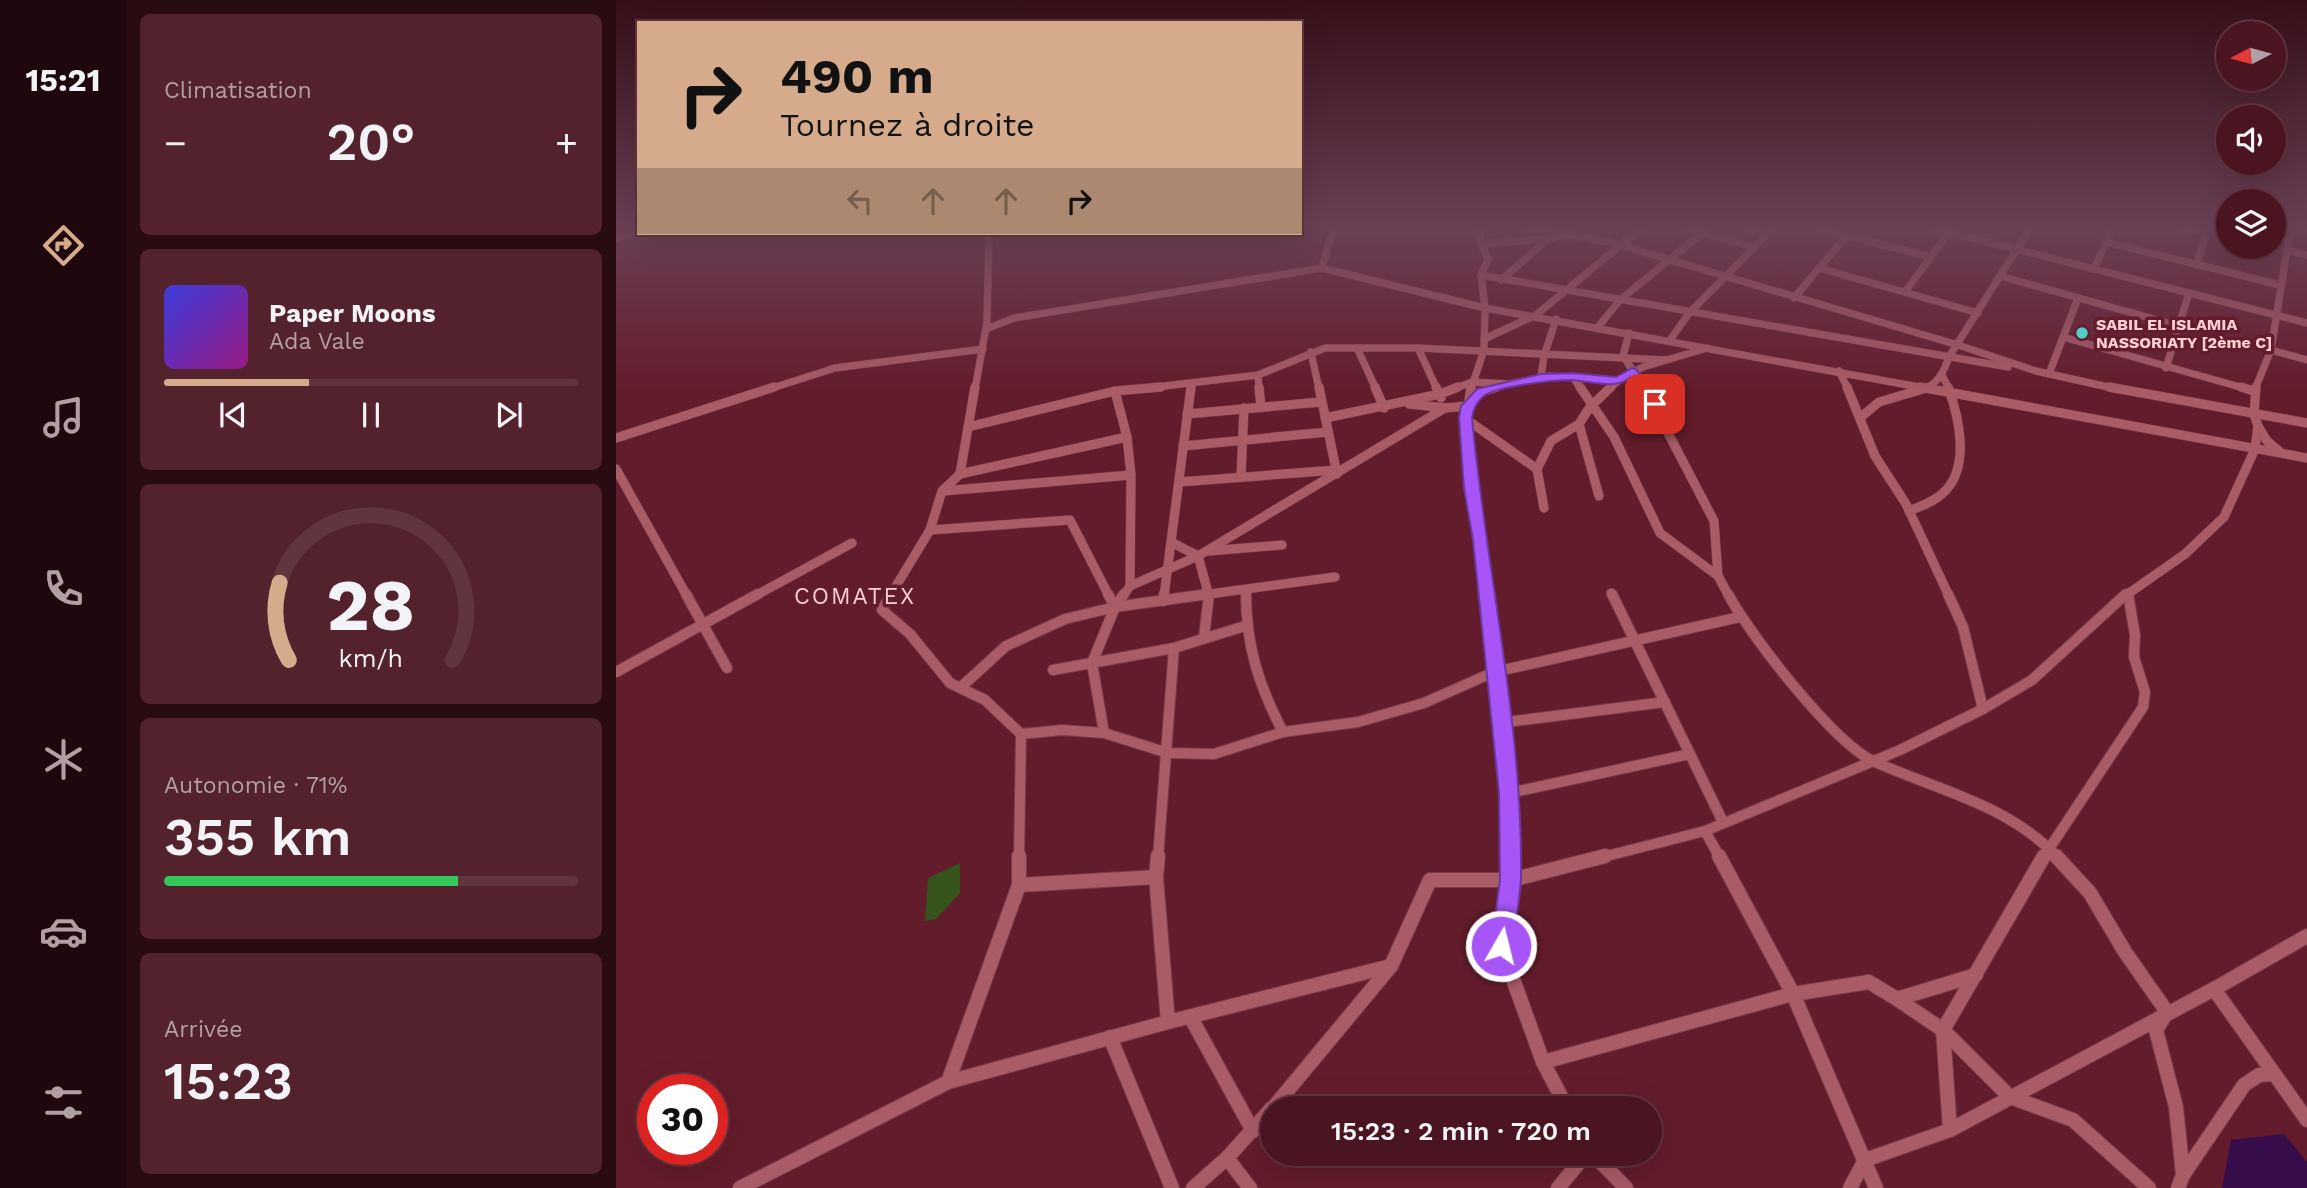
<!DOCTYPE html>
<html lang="fr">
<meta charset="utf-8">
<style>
:root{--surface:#4a1520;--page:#54222d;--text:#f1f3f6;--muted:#b29fa5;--line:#61343e;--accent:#d6ab8b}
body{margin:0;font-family:"Work Sans",sans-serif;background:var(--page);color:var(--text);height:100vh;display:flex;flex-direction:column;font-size:26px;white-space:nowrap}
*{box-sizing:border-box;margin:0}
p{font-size:23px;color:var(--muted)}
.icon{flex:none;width:38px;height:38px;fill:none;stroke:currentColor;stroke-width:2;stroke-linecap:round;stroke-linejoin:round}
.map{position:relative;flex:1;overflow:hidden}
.details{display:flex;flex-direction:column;gap:14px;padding:14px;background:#290c12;width:490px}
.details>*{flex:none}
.hud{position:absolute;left:21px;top:21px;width:665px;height:214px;border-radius:0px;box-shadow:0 7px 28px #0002,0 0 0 2px var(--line);background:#d6ab8b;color:#111;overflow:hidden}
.needle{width:46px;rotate:264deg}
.buttons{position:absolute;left:1600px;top:21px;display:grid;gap:14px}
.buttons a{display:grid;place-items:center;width:70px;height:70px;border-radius:50%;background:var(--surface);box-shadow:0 7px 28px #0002,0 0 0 2px var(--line);font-size:35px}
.speed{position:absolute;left:21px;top:1074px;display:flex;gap:14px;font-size:35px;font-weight:700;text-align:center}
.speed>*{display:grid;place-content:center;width:91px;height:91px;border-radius:50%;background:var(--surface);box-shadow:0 7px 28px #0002,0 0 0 2px var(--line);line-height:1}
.speed .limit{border:10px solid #d22;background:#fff;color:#111}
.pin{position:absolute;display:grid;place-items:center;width:60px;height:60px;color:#fff;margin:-30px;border-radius:14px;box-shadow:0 4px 10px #0006}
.me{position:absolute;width:77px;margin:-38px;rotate:8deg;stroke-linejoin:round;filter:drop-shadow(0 0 5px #0008)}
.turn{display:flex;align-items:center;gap:24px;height:147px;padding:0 28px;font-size:32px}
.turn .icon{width:91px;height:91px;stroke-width:2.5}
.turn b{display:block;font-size:49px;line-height:60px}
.lanes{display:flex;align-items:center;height:66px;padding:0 28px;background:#0003;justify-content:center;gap:35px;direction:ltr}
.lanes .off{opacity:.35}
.big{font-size:52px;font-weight:600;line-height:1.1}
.details .widget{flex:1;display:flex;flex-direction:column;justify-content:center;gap:10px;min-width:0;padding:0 24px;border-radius:10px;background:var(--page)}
.details .dial{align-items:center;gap:0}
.dial svg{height:182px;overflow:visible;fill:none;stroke:var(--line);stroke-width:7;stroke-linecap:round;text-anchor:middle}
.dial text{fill:var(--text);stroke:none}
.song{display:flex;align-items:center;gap:21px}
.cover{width:84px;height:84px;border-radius:10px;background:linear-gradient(135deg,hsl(240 70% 55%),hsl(310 70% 35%))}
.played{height:7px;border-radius:4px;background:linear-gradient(90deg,var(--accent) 35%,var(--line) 35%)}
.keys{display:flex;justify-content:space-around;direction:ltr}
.heat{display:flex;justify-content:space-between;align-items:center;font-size:38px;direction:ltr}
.charge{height:10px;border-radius:5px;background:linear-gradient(90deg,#34c759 71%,var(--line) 0)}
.trip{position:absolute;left:644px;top:1096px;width:402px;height:70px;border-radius:35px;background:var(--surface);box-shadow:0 7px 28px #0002,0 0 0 2px var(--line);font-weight:600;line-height:70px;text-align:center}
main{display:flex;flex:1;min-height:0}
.dock{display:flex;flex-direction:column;width:126px;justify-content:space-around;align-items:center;background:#1e080d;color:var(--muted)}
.dock .icon{width:49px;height:49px}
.dock .selected{color:var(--accent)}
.dock b{font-size:32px;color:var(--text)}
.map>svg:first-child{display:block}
</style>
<main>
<nav class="dock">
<b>15:21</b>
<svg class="icon selected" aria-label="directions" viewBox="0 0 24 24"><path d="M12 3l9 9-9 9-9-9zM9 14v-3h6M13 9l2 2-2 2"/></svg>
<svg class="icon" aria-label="music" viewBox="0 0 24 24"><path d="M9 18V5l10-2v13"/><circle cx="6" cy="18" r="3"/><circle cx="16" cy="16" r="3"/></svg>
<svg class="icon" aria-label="phone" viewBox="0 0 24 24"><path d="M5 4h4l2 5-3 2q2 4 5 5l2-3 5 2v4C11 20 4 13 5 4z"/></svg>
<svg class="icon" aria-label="climate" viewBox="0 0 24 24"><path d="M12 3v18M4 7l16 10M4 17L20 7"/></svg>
<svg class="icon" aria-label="car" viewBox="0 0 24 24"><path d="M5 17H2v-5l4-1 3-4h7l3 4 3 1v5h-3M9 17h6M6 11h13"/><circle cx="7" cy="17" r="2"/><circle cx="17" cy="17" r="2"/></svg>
<svg class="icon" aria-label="filters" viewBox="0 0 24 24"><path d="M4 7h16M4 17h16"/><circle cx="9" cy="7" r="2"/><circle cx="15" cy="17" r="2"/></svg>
</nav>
<section class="details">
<div class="widget"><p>Climatisation</p>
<div class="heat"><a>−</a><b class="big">20°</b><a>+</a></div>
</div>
<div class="widget">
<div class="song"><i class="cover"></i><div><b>Paper Moons</b><p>Ada Vale</p></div></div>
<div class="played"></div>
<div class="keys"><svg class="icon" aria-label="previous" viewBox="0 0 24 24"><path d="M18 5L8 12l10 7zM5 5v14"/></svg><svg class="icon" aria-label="pause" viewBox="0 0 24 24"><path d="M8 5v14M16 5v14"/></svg><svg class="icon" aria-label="next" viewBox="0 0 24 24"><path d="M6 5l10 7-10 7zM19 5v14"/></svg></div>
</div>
<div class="widget dial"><svg viewBox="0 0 100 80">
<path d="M14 69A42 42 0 1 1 86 69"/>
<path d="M14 69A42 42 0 0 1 10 35" stroke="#d6ab8b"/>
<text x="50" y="56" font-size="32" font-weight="700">28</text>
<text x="50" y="72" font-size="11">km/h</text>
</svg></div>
<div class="widget"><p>Autonomie · 71%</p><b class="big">355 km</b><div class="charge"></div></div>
<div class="widget"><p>Arrivée</p><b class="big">15:23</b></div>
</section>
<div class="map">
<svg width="1691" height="1188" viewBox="0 0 1691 1188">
<rect width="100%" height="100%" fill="#631c2b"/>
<path fill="#37531c" d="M344,863V893L320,919L309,921L312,878Z"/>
<path fill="#370c4b" d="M1668,1134L1691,1162V1188H1606L1615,1140Z"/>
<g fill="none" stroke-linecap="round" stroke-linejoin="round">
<defs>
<g id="minor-far3">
<path d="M896,225L994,242L1342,345L1420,371L1501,389"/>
<path d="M1061,225L1136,247"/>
<path d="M1118,225L1152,234"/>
<path d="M1190,225L1314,257"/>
<path d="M1305,225L1691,323"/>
<path d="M1556,225L1590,232"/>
<path d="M1674,225L1691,228"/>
<path d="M0,238L23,232"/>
<path d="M1490,242L1664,285"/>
<path d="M865,244L931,239L958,232L962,225"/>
<path d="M1670,250L1691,255"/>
<path d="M1581,265L1592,225"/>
<path d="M706,268L869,308L1314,389"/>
<path d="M1203,268L1362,313"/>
<path d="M1478,269L1498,225"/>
<path d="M865,275L1392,367"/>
<path d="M1384,276L1563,326"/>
<path d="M885,280L931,240"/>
<path d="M1289,292L1333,232"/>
<path d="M1178,298L1230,236"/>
<path d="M982,327L1004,300L1096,225"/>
<path d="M370,329L398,318L706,268L718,225"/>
<path d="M1013,333L1007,356L1029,389"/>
<path d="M1447,337L1631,389"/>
<path d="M868,339L920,315L1029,225"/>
<path d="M1054,340L1074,312L1161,225"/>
<path d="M741,348L760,389"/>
<path d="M802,348L821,389"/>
<path d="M1655,350L1691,360"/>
<path d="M695,352L703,389"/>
<path d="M1550,368L1573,293"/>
<path d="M1223,371L1232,389"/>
<path d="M1433,374L1462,298"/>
<path d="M642,375L643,389"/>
<path d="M956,376L965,389"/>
<path d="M925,377L928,356L940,319"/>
<path d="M1327,377L1333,389"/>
<path d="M153,389L219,368L367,349"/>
<path d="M359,389L371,322L373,233"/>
<path d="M523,389L642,375L709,348H802L1050,360"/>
<path d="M574,389L575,385"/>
<path d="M837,389L856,382L893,384L933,376L1002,381L1027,367L1091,348"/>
<path d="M855,389L868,350L869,308L865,275L872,259L865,244L863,225"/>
<path d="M875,389L893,384"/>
<path d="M993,389L1002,381"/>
<path d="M1309,389C1323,382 1328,371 1333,357L1416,225"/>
<path d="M1639,389L1655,350L1675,225"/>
</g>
<g id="minor-far2">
<path d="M643,387L645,407"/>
<path d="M703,387L721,474"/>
<path d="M759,387L768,408"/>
<path d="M820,387L825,398"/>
<path d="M855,387C842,456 864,528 871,596"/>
<path d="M964,387L998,437L1044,533L1102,576"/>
<path d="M1028,387L1098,521L1102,576L1113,596"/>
<path d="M1231,387L1259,456L1290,504L1333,596"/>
<path d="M1304,387L1691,458"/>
<path d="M1493,387L1691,423"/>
<path d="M1625,387L1638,391"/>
<path d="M499,391L511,437L515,475L514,586L507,596"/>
<path d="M793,404L830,408"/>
<path d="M571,414L705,402"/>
<path d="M847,417L921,469"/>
<path d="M1245,417L1263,402L1314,387"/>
<path d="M709,418L824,394L842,387"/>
<path d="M963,424L983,496"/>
<path d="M1642,426L1651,441L1664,452"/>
<path d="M352,427L499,391L545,387"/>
<path d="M0,438L158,387"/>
<path d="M567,446L712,432"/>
<path d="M0,469L71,596"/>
<path d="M344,474L511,437"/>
<path d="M625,477L628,408"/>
<path d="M563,482L720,470"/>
<path d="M327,491L515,475"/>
<path d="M928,508L921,469L935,441L963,424L974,407L995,387"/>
<path d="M1293,511C1305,506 1318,502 1327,493C1355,468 1343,417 1332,387"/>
<path d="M314,530L454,520L493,596"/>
<path d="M555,542L582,556L593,596"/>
<path d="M593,551L666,545"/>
<path d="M514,586L582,556L829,408L851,406L865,392L881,387"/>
<path d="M995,593L997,596"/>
<path d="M1512,593L1513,596"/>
<path d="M139,596L236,543"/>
<path d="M274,596L314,530L326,491L344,474L359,387"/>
<path d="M548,596L575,387"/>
<path d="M579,596L719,577"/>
<path d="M630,596V590"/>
<path d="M1509,596L1569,554L1608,517L1639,449L1642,426L1638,414L1640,387"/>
</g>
<g id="minor-far1">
<path d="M70,594L111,668"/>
<path d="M275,594L266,610L294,634L334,683L369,700L405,734L403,858"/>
<path d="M492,594L499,607"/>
<path d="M630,594C630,646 643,686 667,732"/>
<path d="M871,594L893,793L894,858"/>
<path d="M996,594L1107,822"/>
<path d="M1112,594C1134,635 1218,744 1259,762C1321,790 1394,805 1442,858"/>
<path d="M1332,594L1347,627L1367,709"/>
<path d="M547,601L548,594"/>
<path d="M588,637L593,594"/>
<path d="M437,670L558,648L629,626"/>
<path d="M0,672L142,594"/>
<path d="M344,688L390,646L449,619L499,607L592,594"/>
<path d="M883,723L1049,702"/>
<path d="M488,733L476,663L499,607L508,594"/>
<path d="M405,734L446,730L488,733L552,753L598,754L667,732L742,722L808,703L878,672L1124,617"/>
<path d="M893,793L1074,754"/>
<path d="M1089,831L1104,858"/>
<path d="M542,858L558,648"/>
<path d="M983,858L1089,831L1284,750L1367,709L1416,680L1510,594"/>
<path d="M1427,858L1527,707L1529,692L1518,657L1519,635L1512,594"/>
</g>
<g id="minor">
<path d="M542,856L540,877L552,1022"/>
<path d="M894,856L895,880L885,946L927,1062L951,1108"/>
<path d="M1103,856L1177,994L1260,1188"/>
<path d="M1440,856L1474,893L1509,952L1551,1012L1540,1030L1560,1107L1567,1175"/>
<path d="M403,885L540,877"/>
<path d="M1598,989L1691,1120"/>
<path d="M1281,999L1327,1030L1394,1097L1457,1120L1533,1188"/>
<path d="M575,1018L637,1131"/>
<path d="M494,1037L556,1188"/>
<path d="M927,1062L1177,994L1253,982L1281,999L1360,975"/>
<path d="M332,1082L403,885V856"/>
<path d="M657,1108L775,966L814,880H895L989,856"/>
<path d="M1334,1130L1598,989L1691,936"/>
<path d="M976,1153L1010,1188"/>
<path d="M611,1158L634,1188"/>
<path d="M124,1188L332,1082L552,1022L775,966"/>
<path d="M577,1188L611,1158L656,1108"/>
<path d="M942,1188L971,1153"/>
<path d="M1234,1188L1249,1160L1334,1130L1327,1030L1428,856"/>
<path d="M1562,1188L1567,1175L1628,1085L1643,1075L1658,1074"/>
</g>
</defs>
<use href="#minor-far3" stroke="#793a49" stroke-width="8"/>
<use href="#minor-far2" stroke="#793a49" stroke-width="10"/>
<use href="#minor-far1" stroke="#793a49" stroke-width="12"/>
<use href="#minor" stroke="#793a49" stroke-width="16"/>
<use href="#minor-far3" stroke="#a95b66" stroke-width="7"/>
<use href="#minor-far2" stroke="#a95b66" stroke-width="9"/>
<use href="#minor-far1" stroke="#a95b66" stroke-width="10"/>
<use href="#minor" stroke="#a95b66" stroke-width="14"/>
</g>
<linearGradient id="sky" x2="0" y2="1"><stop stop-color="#360f18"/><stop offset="0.58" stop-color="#6b4055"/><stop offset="1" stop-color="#6b4055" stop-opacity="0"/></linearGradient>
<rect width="1691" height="391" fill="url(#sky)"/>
<path fill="#a855f7" stroke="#6d37a1" stroke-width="2" d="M1016,368L1020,369L1044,401V406H1034L1014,378C998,390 975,381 955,380C937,380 884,386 869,395C861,401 857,409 856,418C870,571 907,723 905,878C904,900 899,924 896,946L893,954L885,957L878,954L875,946L884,880L883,793L857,540L848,488L843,418L845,406L861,389L925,374L956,373L1000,377Z"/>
<circle fill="#53cdc9" stroke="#631c2b" stroke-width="2.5" cx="1466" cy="333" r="7"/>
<g text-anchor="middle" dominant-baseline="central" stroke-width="7" stroke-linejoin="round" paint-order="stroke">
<g font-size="16" font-weight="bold" fill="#fdd0d4" stroke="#631c2b" text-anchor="start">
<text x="1480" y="324">SABIL EL ISLAMIA<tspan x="1480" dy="18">NASSORIATY [2ème C]</tspan></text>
</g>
<g font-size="23" letter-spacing="2" fill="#fdd0d4" stroke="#631c2b">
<text x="239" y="596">COMATEX</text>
</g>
</g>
</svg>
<div class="buttons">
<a><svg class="needle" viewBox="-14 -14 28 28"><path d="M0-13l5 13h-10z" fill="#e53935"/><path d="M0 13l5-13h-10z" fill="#b29fa5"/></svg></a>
<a><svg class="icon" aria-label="sound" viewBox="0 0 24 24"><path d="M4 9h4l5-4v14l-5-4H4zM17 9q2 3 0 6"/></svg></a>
<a><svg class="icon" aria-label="layers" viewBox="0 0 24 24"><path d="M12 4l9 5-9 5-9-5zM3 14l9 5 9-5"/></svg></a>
</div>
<div class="speed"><div class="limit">30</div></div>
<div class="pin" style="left:1039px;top:404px;background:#d93025"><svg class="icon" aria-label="arrive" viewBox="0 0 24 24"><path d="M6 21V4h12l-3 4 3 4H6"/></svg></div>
<svg class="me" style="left:885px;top:946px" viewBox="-20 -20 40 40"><circle r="17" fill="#a855f7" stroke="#fff" stroke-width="3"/><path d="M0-11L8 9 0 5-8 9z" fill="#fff"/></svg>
<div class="trip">15:23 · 2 min · 720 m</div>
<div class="hud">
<div class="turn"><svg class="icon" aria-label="right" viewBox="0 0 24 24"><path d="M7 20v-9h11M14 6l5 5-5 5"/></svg><div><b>490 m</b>Tournez à droite</div></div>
<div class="lanes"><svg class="icon off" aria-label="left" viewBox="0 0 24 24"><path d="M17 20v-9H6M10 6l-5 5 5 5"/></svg><svg class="icon off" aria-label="ahead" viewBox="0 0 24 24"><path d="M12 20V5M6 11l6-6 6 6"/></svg><svg class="icon off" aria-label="ahead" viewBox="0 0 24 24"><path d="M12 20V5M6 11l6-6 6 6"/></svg><svg class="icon" aria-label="right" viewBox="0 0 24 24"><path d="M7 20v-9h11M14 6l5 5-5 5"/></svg></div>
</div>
</div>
</main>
